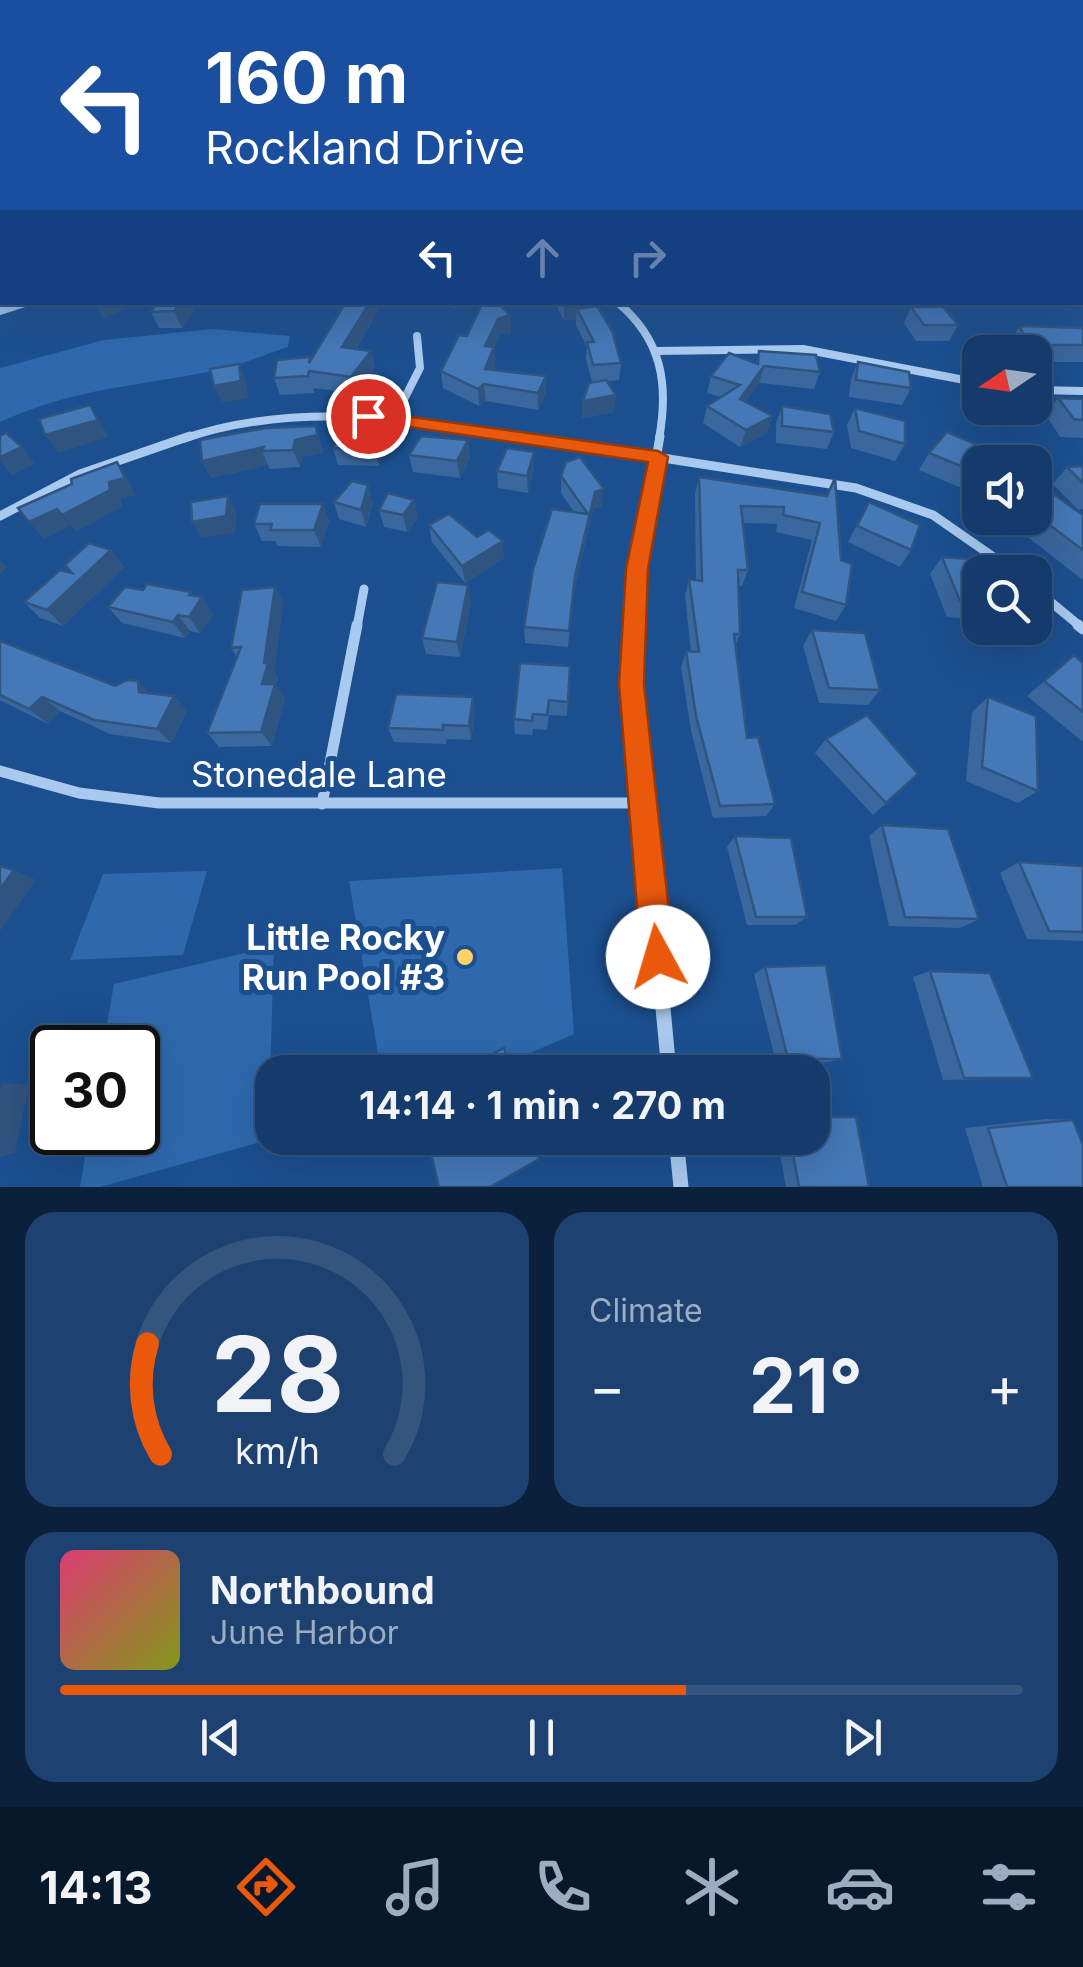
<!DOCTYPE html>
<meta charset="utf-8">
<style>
:root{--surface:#143b6b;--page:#1d4271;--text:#f1f3f6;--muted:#9dadc1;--line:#33557e;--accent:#ea580c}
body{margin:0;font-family:Inter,sans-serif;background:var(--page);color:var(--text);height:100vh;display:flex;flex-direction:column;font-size:38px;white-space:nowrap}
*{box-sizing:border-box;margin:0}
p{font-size:32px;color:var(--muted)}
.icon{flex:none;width:55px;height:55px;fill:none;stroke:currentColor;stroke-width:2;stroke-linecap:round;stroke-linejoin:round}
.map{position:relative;height:1187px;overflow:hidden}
.panel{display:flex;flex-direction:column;gap:25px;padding:25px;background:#0b203b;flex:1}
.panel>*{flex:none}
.banner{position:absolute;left:0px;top:0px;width:1085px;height:305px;box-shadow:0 10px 40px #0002,0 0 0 2px var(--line);background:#1a4fa0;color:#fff;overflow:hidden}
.needle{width:65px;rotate:257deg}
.buttons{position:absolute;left:962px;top:335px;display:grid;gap:20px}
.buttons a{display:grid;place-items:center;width:90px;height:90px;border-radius:20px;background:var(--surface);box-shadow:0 10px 40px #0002,0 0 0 2px var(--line);font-size:50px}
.speed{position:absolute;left:30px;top:1025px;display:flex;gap:20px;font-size:50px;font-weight:700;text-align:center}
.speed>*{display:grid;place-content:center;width:130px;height:130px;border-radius:50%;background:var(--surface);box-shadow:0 10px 40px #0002,0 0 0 2px var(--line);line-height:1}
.speed .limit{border:5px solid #111;border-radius:15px;background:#fff;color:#111}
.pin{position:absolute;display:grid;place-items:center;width:85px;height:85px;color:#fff;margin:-42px;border:5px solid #fff;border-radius:50%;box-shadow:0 2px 10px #0007}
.me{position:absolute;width:110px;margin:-55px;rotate:354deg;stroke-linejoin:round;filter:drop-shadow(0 0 8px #0008)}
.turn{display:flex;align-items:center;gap:35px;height:210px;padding:0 40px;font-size:45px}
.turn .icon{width:130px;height:130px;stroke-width:2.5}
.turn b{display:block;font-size:70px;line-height:85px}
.lanes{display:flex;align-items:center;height:95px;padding:0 40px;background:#0003;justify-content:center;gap:50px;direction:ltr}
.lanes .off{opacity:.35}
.big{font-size:75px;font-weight:700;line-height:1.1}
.panel .widget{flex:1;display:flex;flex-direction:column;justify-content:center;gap:15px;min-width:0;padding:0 35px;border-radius:30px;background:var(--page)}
.panel .dial{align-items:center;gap:0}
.dial svg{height:260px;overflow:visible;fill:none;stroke:var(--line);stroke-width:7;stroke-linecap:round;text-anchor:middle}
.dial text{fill:var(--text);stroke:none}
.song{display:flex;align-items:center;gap:30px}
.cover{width:120px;height:120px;border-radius:15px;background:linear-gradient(135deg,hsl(340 70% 55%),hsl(70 70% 35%))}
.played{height:10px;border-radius:5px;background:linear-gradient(90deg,var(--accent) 65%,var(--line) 65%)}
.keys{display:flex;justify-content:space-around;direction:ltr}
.heat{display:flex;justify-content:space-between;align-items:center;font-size:55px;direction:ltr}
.panel .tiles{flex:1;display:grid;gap:25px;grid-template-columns:1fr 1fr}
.widget:last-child{grid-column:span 2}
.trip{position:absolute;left:255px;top:1055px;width:575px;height:100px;border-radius:30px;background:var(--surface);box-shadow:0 10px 40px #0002,0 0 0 2px var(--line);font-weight:700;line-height:100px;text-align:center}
.menu{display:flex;height:160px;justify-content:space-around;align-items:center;background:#08182b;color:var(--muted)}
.menu .icon{width:70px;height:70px}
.menu .selected{color:var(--accent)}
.menu b{font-size:45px;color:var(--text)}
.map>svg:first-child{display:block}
</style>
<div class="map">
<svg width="1083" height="1187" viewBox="0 0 1083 1187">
<rect width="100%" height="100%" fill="#1b4f8f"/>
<g fill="#2e69ad">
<path d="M213,329L290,336L288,347C266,354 244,364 221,369C140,387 79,386 0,422V368L104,340Z"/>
<path d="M562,868L574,1034L526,1055L530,1072H381L349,881Z"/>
<path d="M207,871L183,955L70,960L103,874Z"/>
<path d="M274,946L268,1140L100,1187H80L89,1133L138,1132V1048L103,1047L114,984Z"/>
</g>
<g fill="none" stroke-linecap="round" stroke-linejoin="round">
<g stroke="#a9c9ee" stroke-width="8">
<path d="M617,302C662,339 669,384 659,439"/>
<path d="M0,311L28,302"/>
<path d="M655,351L803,349L980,383"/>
<path d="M1035,390L1083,391"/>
<path d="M395,417L420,368L417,336"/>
<path d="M183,439C298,399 421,421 537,439"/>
</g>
<g stroke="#a9c9ee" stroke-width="9">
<path d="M521,436L856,488L933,515L1015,572"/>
<path d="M0,516L80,474L190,436"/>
<path d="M1035,589L1081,627"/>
<path d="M357,627L364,589"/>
<path d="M634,627L637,569L660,436"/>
</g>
<g stroke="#a9c9ee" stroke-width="11">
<path d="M635,625L632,684L650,872"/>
<path d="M1078,625L1083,629"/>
<path d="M0,771L79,793L159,803H641"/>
<path d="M322,804L357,625"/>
</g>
<g stroke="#a9c9ee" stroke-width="15">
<path d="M650,869L669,1072"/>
<path d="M676,1138L681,1187"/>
</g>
</g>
<g fill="#3a679d">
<path d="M0,180H2V272L0,271Z"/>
<path d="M157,302H199L182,328H159L151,312Z"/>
<path d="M346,302H377L378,311L356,349L371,351L375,368L356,394L314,388V393L280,395L274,378L310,357L311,360Z"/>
<path d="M424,302H459L456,308L424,305Z"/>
<path d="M554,302H587V308L621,363L619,380L607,381L616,395L614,412L582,418L583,401L592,382L586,359L587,347L576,325V319L564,320Z"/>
<path d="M911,307L958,325L949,341H916L904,323Z"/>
<path d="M510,315L511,332L499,335L494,347L495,364L493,370L546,376V393L538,410L486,401L479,406L443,388L441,371L467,336Z"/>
<path d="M1019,327L1083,328V362H1035V352H1015L1009,343Z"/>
<path d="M759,351L820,372L814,389L759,383L745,402L767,433L740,447L703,423L707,406L721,397L707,393L711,376L756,363Z"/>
<path d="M858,362L911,388L902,405L849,397L851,379Z"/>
<path d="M1058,398L1083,399V438L1060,437L1046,415Z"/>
<path d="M782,406L834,432L827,449L776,443V423Z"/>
<path d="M855,408L905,444L895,461L851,448L847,425Z"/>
<path d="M316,426L323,452L302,457L300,467L270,469L268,465L211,478L202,461Z"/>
<path d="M381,429L385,446L379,466L338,465L333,448Z"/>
<path d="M468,440L470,458L460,478L413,472L409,455Z"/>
<path d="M929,453L990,462L966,490L919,470Z"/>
<path d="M1083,466V509L1078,510L1053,484L1067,467Z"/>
<path d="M534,469L528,493L498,488L497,471Z"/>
<path d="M561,476L602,506L593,509L574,592L568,647L525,643L524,627L574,512L561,493Z"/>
<path d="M699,477L827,496L841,560L846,605L836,621L794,608L812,540L776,532L777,524L743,523L748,570L742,586H739L740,634L735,646L747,738L775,804L766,816L713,818L691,730L681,667L686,651H691L685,596L689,579L696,580L695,494Z"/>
<path d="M1035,481L1083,515V580L1003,518H1035Z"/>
<path d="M334,502H373L366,527L339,519Z"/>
<path d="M869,502L911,550L900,567L848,542Z"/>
<path d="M323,504L329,521L321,547L278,546L275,541H262L254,524Z"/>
<path d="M379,510L418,517L407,532L384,527Z"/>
<path d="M429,525L477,537L504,558L465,583L432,542Z"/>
<path d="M111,550L124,567L63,626L40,618L24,602Z"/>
<path d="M942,557L980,572V620L947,617L930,574Z"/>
<path d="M275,587L283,603L274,672L278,678L276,685L285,699L272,746L219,747L207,733L237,657L231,648Z"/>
<path d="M194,596L202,597L213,614L200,633L190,631L185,638L122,623L108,607Z"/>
<path d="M471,602L460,657L426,654L422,638Z"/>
<path d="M812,630L880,690L868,705L819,703L803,646Z"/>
<path d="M0,641L115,686L150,693L174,696L187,711L171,743L110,734L60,711L48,724L0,700Z"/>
<path d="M1074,655L1083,663V742L1027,696Z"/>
<path d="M570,666L567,716L549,715L547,730L533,729L532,735L515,734L514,719Z"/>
<path d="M473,697L475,712L471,740L447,739L446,744L394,742L388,728Z"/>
<path d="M988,697L1038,791L1018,803L966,781L972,712Z"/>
<path d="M826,739L918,774L873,815L815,753Z"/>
<path d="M882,825L979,919L960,928L889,926L869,836Z"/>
<path d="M735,836L807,917L795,925H747L727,847Z"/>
<path d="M1019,862L1083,866V941L1027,939L1000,873Z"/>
<path d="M765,967L842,1059L828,1062H776L754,974Z"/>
<path d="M930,971L1033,1078L943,1080L913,977Z"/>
<path d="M1046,1119L1073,1120L1083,1187H983L965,1128Z"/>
<path d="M777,1138H812L869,1187H786Z"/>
</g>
<g fill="#305480">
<path d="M94,302H141L103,319Z"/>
<path d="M181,302H199L182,328L174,311Z"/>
<path d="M370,302H377L378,311L347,363L342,347Z"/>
<path d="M587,302L586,318L577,309L576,319L564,320V304Z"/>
<path d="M510,315L511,332L499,335L486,363L485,346L498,319Z"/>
<path d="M494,347L495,364L486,386L485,369Z"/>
<path d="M371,351L375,368L356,394L351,377Z"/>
<path d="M239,364L246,381L248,398L222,403L214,386Z"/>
<path d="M764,366L759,383L735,416L740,399Z"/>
<path d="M546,376V393L538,410V393Z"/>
<path d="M484,384L486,401L479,406L478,389Z"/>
<path d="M616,395L614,412L582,418L583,401Z"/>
<path d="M90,405L109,437L58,453L45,435Z"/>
<path d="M773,416L767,433L740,447L746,430Z"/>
<path d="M316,426L323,452L302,457L300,467L293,450L295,440Z"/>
<path d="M381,429L385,446L379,466L374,449Z"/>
<path d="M468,440L470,458L460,478L457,461Z"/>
<path d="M22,447L35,464L12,475L0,461V457Z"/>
<path d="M264,447L262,451L268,465L211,478L202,461Z"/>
<path d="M534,452V469L528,493L527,476Z"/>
<path d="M117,462L128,479L136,495L121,499L122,507L76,532L62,515Z"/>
<path d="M980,471V476L966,490Z"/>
<path d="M368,485L373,502L366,527L361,510Z"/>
<path d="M604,489L602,506L593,509L574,592L568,647L575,576L595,492Z"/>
<path d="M228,496L237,513L235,533L202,538L192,522Z"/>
<path d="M414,500L418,517L407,532L403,515Z"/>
<path d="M323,504L329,521L321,547L314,530Z"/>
<path d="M57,509L70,526L44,539L29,522Z"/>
<path d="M503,541L504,558L465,583L462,566Z"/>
<path d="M111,550L124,567L63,626L47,610Z"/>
<path d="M0,560L7,567L0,574Z"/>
<path d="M468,585L471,602L460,657L457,642Z"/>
<path d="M275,587L283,603L274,672L278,678L276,685L285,699L272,746L261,732L262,684Z"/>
<path d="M191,592L198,603L202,597L213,614L200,633L189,617V595Z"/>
<path d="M178,615L190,631L185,638L173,622Z"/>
<path d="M138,681L152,696L139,692Z"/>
<path d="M174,696L187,711L171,743L157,729Z"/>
<path d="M42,697L60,711L48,724L29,709Z"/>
<path d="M473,697L475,712L471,740L469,726Z"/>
<path d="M14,870L36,880L0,931V889Z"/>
<path d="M2,1083L29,1085L15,1153L0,1157V1093Z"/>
</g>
<g fill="#4478b7" stroke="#305480" stroke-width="2.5">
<rect x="0" y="180" width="2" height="78"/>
<path d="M157,302H181L174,311L151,312Z"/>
<path d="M346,302H370L342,347L371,351L351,377L309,371L308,376L274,378L277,360L310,357L309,363Z"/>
<path d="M483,302H497L510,315L498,319L485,346L494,347L485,369L546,376L538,393L484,384L478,389L441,371L459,335L467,336Z"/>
<path d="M597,306L612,331L621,363L593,365L587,342H594L577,309Z"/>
<path d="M911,307H943L958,325H924Z"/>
<path d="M1024,326L1083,328V345H1032L1019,327Z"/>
<path d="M759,351L816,355L820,372L764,366L740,399L773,416L746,430L707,406L740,385L711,376L729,353L758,364Z"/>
<path d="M858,362L909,372L911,388L856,380Z"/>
<path d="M239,364L241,381L214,386L210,369Z"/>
<path d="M606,380L616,395L583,401L589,383Z"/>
<path d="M1058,398L1083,399V420L1074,419Z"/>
<path d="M90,405L98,420L45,435L39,419Z"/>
<path d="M782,406L830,414L834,432L782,426Z"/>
<path d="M855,408L905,421V444L859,431Z"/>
<path d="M343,425L381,429L374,449L333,448Z"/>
<path d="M316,426L317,435L295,440L293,450L262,451L264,447L202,461L200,440L266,428Z"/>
<path d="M947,432L997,453L988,462H980V471L978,473L929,453Z"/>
<path d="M6,433L22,447L0,457V436Z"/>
<path d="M421,436L468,440L457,461L409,455Z"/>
<path d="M507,448L534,452L527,476L497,471Z"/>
<path d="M580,457L604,489L595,492L575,576L569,631L524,627L533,569L552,509L588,514L561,476L566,462Z"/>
<path d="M117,462L125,478L109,482L110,490L62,515L57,509L29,522L18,508L72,484L71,479Z"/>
<path d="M1083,466V483L1067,467Z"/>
<path d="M699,477L827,496L835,478L841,560L852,564L846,605L802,592L820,523L783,515L784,507L741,506L748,570H738L740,634H734L747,738L758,737L775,804L720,806L696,716L686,651L699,652L689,579L702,581Z"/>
<path d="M352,481L368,485L361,510L334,502Z"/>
<path d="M1035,481L1083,515V550L1035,514Z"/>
<path d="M388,493L414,500L403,515L379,510Z"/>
<path d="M228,496L226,516L192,522L191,502Z"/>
<path d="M869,502L920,525L911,550L857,526Z"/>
<path d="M260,504H323L314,530H270L272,524H254Z"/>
<path d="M449,514L477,537L489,530L503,541L462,566L429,525Z"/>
<path d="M89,543L111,550L47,610L24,602L60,570L72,573L65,565Z"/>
<path d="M942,557L982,560L988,572H980V602L960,601Z"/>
<path d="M437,582L468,585L457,642L422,638Z"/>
<path d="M147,584L191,592L189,595L202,597L189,617L178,615L173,622L108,607L125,587L143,590Z"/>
<path d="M275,587L264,663H268L262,684H275L261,732L207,733L241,647L231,648L242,590Z"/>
<path d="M812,630L865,633L880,690L829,688Z"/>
<path d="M0,641L115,686L127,680L138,681L139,692L174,696L157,729L94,720L42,697L29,709L0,695Z"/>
<path d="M1074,655L1083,663V712L1044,681Z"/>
<path d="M520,663L570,666L568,702L549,700L547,715L533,714L532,721L514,719Z"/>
<path d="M396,694L473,697L469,726L443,725V730L388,728Z"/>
<path d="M988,697L1036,716L1038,791L982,767Z"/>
<path d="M867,715L918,774L886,803L826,739Z"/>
<path d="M882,825L948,829L979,919L905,917Z"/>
<path d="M735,836L791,838L807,917H756Z"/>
<path d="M1019,862L1083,866V932L1049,931Z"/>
<path d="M0,866L14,870L0,889Z"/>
<path d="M826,965L842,1059H788L765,967Z"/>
<path d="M930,971L990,973L1033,1078H964Z"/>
<path d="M504,1048L511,1072H457Z"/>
<path d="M812,1117H856L869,1187H799L790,1138H812Z"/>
<path d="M1073,1120L1083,1145V1187H1007L988,1128Z"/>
<path d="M427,1138H532L539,1159L490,1187H439Z"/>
</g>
<linearGradient id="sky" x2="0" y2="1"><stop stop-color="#0f2b4f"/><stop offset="0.52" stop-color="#39639b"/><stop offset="1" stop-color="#39639b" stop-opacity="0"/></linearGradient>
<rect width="1083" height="347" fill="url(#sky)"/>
<path fill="#ea580c" stroke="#983908" stroke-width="2.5" d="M368,411L658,451L668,457L648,569L644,684L674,957L669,968L658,973L646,968L641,957L619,684L626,569L648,462L362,420V413Z"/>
<circle fill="#ffd166" stroke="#1b4f8f" stroke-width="4" cx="465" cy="957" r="10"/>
<g text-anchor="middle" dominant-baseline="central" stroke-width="10" stroke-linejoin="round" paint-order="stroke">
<g font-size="35" fill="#fff" stroke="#1b4f8f">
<text x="319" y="774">Stonedale Lane</text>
</g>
<g font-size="35" font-weight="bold" fill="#fff" stroke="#1b4f8f" text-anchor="end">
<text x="445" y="937">Little Rocky<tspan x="445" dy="40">Run Pool #3</tspan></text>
</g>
</g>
</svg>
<div class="buttons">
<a><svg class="needle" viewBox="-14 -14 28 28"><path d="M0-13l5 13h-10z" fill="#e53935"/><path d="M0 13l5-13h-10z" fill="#9dadc1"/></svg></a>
<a><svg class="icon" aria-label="sound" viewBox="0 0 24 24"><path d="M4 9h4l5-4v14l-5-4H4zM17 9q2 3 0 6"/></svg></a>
<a><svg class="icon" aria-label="search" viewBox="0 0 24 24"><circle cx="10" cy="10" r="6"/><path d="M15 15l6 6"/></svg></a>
</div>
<div class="speed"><div class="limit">30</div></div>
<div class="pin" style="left:368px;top:416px;background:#d93025"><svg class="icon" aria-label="arrive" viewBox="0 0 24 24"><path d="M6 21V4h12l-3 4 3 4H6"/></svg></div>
<svg class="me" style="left:658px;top:957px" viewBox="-20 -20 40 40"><circle r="19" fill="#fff"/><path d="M0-13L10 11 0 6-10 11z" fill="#ea580c"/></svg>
<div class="trip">14:14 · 1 min · 270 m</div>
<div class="banner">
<div class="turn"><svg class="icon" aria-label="left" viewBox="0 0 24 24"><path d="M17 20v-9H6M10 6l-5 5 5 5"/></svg><div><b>160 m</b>Rockland Drive</div></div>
<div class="lanes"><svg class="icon" aria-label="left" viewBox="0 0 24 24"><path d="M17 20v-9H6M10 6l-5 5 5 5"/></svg><svg class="icon off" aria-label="ahead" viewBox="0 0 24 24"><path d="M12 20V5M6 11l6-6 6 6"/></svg><svg class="icon off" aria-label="right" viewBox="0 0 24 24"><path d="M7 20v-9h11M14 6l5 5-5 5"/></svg></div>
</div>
</div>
<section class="panel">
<div class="tiles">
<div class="widget dial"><svg viewBox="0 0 100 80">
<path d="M14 69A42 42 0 1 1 86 69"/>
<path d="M14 69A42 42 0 0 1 10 35" stroke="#ea580c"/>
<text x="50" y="56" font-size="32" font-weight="700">28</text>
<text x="50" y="72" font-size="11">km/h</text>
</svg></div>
<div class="widget"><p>Climate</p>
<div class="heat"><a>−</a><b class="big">21°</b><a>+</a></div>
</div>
<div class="widget">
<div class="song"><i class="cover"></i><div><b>Northbound</b><p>June Harbor</p></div></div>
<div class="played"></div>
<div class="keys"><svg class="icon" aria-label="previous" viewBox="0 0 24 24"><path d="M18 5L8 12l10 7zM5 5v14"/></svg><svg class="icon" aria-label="pause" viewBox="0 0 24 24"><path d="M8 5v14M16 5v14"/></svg><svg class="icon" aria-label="next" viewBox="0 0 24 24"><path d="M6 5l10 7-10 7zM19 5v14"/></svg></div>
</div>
</div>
</section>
<nav class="menu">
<b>14:13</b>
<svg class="icon selected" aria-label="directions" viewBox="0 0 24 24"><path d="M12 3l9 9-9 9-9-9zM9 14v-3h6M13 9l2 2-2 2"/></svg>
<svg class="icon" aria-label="music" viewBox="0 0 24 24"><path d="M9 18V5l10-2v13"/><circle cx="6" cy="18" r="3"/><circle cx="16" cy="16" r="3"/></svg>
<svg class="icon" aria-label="phone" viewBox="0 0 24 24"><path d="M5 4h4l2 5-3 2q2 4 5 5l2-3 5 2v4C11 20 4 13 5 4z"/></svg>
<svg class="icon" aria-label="climate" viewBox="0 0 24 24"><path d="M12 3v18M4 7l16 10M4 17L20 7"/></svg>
<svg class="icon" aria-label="car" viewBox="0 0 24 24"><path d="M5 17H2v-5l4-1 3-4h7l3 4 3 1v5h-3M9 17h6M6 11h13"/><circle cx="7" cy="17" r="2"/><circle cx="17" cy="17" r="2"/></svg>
<svg class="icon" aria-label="filters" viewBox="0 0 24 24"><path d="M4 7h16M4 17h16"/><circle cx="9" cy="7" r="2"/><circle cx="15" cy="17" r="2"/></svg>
</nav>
